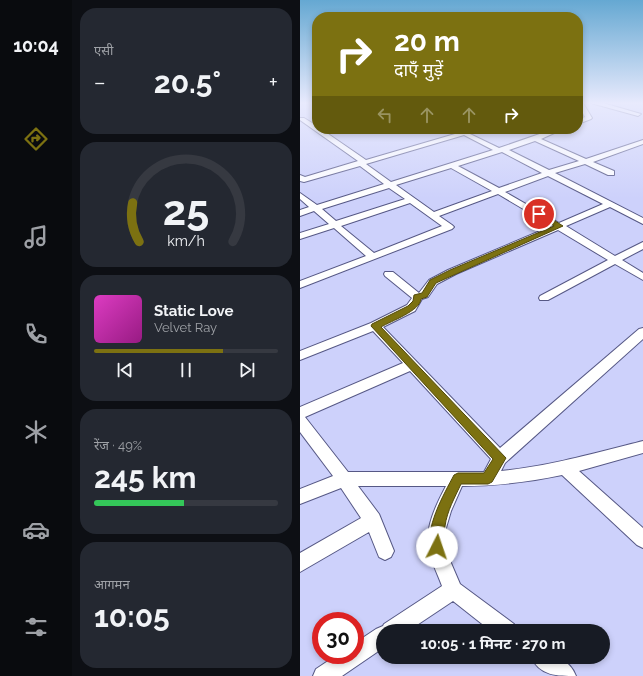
<!DOCTYPE html>
<html lang="hi">
<meta charset="utf-8">
<style>
:root{--surface:#171b24;--page:#242831;--text:#f1f3f6;--muted:#9ea1a6;--line:#363941;--accent:#7c7111}
body{margin:0;font-family:Raleway,"Noto Sans Devanagari",sans-serif;background:var(--page);color:var(--text);height:100vh;display:flex;flex-direction:column;font-size:15px;white-space:nowrap}
*{box-sizing:border-box;margin:0}
p{font-size:13px;color:var(--muted)}
.icon{flex:none;width:22px;height:22px;fill:none;stroke:currentColor;stroke-width:2;stroke-linecap:round;stroke-linejoin:round}
.map{position:relative;flex:1;overflow:hidden}
.details{display:flex;flex-direction:column;gap:8px;padding:8px;background:#0d0f14;width:228px}
.details>*{flex:none}
.hud{position:absolute;left:12px;top:12px;width:271px;height:122px;border-radius:16px;box-shadow:0 2px 6px #0003;background:#7c7111;color:#fff;overflow:hidden}
.speed{position:absolute;left:12px;top:612px;display:flex;gap:8px;font-size:20px;font-weight:700;text-align:center}
.speed>*{display:grid;place-content:center;width:52px;height:52px;border-radius:50%;background:var(--surface);box-shadow:0 2px 6px #0003;line-height:1}
.speed .limit{border:6px solid #d22;background:#fff;color:#111}
.pin{position:absolute;display:grid;place-items:center;width:34px;height:34px;color:#fff;margin:-17px;border:2px solid #fff;border-radius:50%;box-shadow:0 1px 4px #0007}
.me{position:absolute;width:44px;margin:-22px;rotate:4deg;stroke-linejoin:round;filter:drop-shadow(0 0 3px #0008)}
.turn{display:flex;align-items:center;gap:14px;height:84px;padding:0 16px;font-size:18px}
.turn .icon{width:52px;height:52px;stroke-width:2.5}
.turn b{display:block;font-size:28px;line-height:34px}
.lanes{display:flex;align-items:center;height:38px;padding:0 16px;background:#0003;justify-content:center;gap:20px;direction:ltr}
.lanes .off{opacity:.35}
.big{font-size:30px;font-weight:700;line-height:1.1}
.details .widget{flex:1;display:flex;flex-direction:column;justify-content:center;gap:6px;min-width:0;padding:0 14px;border-radius:16px;background:var(--page)}
.details .dial{align-items:center;gap:0}
.dial svg{height:104px;overflow:visible;fill:none;stroke:var(--line);stroke-width:7;stroke-linecap:round;text-anchor:middle}
.dial text{fill:var(--text);stroke:none}
.song{display:flex;align-items:center;gap:12px}
.cover{width:48px;height:48px;border-radius:6px;background:linear-gradient(135deg,hsl(310 70% 55%),hsl(310 70% 35%))}
.played{height:4px;border-radius:2px;background:linear-gradient(90deg,var(--accent) 70%,var(--line) 70%)}
.keys{display:flex;justify-content:space-around;direction:ltr}
.heat{display:flex;justify-content:space-between;align-items:center;font-size:22px;direction:ltr}
.charge{height:6px;border-radius:3px;background:linear-gradient(90deg,#34c759 49%,var(--line) 0)}
.trip{position:absolute;left:76px;top:624px;width:234px;height:40px;border-radius:20px;background:var(--surface);box-shadow:0 2px 6px #0003;font-weight:700;line-height:40px;text-align:center}
main{display:flex;flex:1;min-height:0}
.tab-bar{display:flex;flex-direction:column;width:72px;justify-content:space-around;align-items:center;background:#090b0e;color:var(--muted)}
.tab-bar .icon{width:28px;height:28px}
.tab-bar .active{color:var(--accent)}
.tab-bar b{font-size:18px;color:var(--text)}
.map>svg:first-child{display:block}
</style>
<main>
<nav class="tab-bar">
<b>10:04</b>
<svg class="icon active" aria-label="directions" viewBox="0 0 24 24"><path d="M12 3l9 9-9 9-9-9zM9 14v-3h6M13 9l2 2-2 2"/></svg>
<svg class="icon" aria-label="music" viewBox="0 0 24 24"><path d="M9 18V5l10-2v13"/><circle cx="6" cy="18" r="3"/><circle cx="16" cy="16" r="3"/></svg>
<svg class="icon" aria-label="phone" viewBox="0 0 24 24"><path d="M5 4h4l2 5-3 2q2 4 5 5l2-3 5 2v4C11 20 4 13 5 4z"/></svg>
<svg class="icon" aria-label="climate" viewBox="0 0 24 24"><path d="M12 3v18M4 7l16 10M4 17L20 7"/></svg>
<svg class="icon" aria-label="car" viewBox="0 0 24 24"><path d="M5 17H2v-5l4-1 3-4h7l3 4 3 1v5h-3M9 17h6M6 11h13"/><circle cx="7" cy="17" r="2"/><circle cx="17" cy="17" r="2"/></svg>
<svg class="icon" aria-label="filters" viewBox="0 0 24 24"><path d="M4 7h16M4 17h16"/><circle cx="9" cy="7" r="2"/><circle cx="15" cy="17" r="2"/></svg>
</nav>
<section class="details">
<div class="widget"><p>एसी</p>
<div class="heat"><a>−</a><b class="big">20.5°</b><a>+</a></div>
</div>
<div class="widget dial"><svg viewBox="0 0 100 80">
<path d="M14 69A42 42 0 1 1 86 69"/>
<path d="M14 69A42 42 0 0 1 9 39" stroke="#7c7111"/>
<text x="50" y="56" font-size="32" font-weight="700">25</text>
<text x="50" y="72" font-size="11">km/h</text>
</svg></div>
<div class="widget">
<div class="song"><i class="cover"></i><div><b>Static Love</b><p>Velvet Ray</p></div></div>
<div class="played"></div>
<div class="keys"><svg class="icon" aria-label="previous" viewBox="0 0 24 24"><path d="M18 5L8 12l10 7zM5 5v14"/></svg><svg class="icon" aria-label="pause" viewBox="0 0 24 24"><path d="M8 5v14M16 5v14"/></svg><svg class="icon" aria-label="next" viewBox="0 0 24 24"><path d="M6 5l10 7-10 7zM19 5v14"/></svg></div>
</div>
<div class="widget"><p>रेंज · 49%</p><b class="big">245 km</b><div class="charge"></div></div>
<div class="widget"><p>आगमन</p><b class="big">10:05</b></div>
</section>
<div class="map">
<svg width="343" height="676" viewBox="0 0 343 676">
<rect width="100%" height="100%" fill="#cdd1fb"/>
<g fill="none" stroke-linecap="round" stroke-linejoin="round">
<defs>
<g id="street">
<path d="M278,103H283L292,118L291,119L278,124V120L285,117Z"/>
<path d="M291,103H303L341,114L338,116Z"/>
<path d="M0,118H4L17,126V129H21L66,160L172,129H182L170,134L199,148L254,129H263L241,139L286,159L343,140V144L293,162L314,171V175H308L285,164L255,173L343,218V224L310,207L266,226L315,256L343,242V249L322,260L343,273V280L315,264L248,300H240L239,298L240,296L308,260L258,230L156,274L137,284L128,297L122,299L115,311L83,327L200,448L339,329L343,328V339L205,463L201,471C250,466 296,453 343,441V453L279,471L343,528V548L337,545L262,475C229,482 196,486 162,486L151,511L146,528V546L148,556L160,584L214,624L217,631H191L153,601L108,631H83V648L42,676H13L16,669L37,655H55V643L76,629L83,626L84,624L142,586C138,575 132,563 129,551C124,529 136,505 146,486H58L79,514L94,551L91,557L85,560L79,557L69,532L0,572V553L61,518L41,488L0,504V489L33,476L0,432V407L103,363L73,331L0,360V351L71,323L107,305L112,298L85,276L84,274L85,272H93L119,293L129,280L148,270L252,226L198,194L139,216L152,225L154,227L152,229L0,288V281L66,256L34,228L0,239V233L29,224L14,211L0,216V210L9,207L0,199V193L17,205L84,184L60,166L4,182L0,181V175L5,177L58,161L0,120ZM164,135L193,150L91,182L66,164ZM235,141L279,161L249,170L209,150ZM202,152L242,173L199,188L158,166ZM151,168L192,191L134,212L96,185ZM248,176L303,204L259,223L205,192ZM89,188L105,199L36,221L22,209ZM110,203L142,226L74,253L41,226ZM110,371L191,459L184,472H48L5,417Z"/>
<path d="M231,657C250,657 268,655 276,676C257,676 240,676 231,657Z"/>
</g>
</defs>
<use href="#street" stroke="#565885" stroke-width="2"/>
<use href="#street" fill="#fff" fill-rule="evenodd"/>
</g>
<linearGradient id="sky" x2="0" y2="1"><stop stop-color="#65a8d2"/><stop offset="0.52" stop-color="#e8eafd"/><stop offset="1" stop-color="#e8eafd" stop-opacity="0"/></linearGradient>
<rect width="343" height="198" fill="url(#sky)"/>
<path fill="#7c7111" stroke="#51490b" d="M237,212H241L263,226L136,283L127,297L121,299C120,311 91,321 81,327L206,458L192,482L188,484H161C155,497 147,511 145,526C143,534 145,543 142,551L137,553L132,551C123,530 144,494 154,475L158,473H184L193,459L71,326L72,324L108,306L113,301L114,295L122,293L130,280L150,270L254,226L237,215Z"/>
</svg>
<div class="speed"><div class="limit">30</div></div>
<div class="pin" style="left:239px;top:214px;background:#d93025"><svg class="icon" aria-label="arrive" viewBox="0 0 24 24"><path d="M6 21V4h12l-3 4 3 4H6"/></svg></div>
<svg class="me" style="left:137px;top:547px" viewBox="-20 -20 40 40"><circle r="19" fill="#fff"/><path d="M0-13L10 11 0 6-10 11z" fill="#7c7111"/></svg>
<div class="trip">10:05 · 1 मिनट · 270 m</div>
<div class="hud">
<div class="turn"><svg class="icon" aria-label="right" viewBox="0 0 24 24"><path d="M7 20v-9h11M14 6l5 5-5 5"/></svg><div><b>20 m</b>दाएँ मुड़ें</div></div>
<div class="lanes"><svg class="icon off" aria-label="left" viewBox="0 0 24 24"><path d="M17 20v-9H6M10 6l-5 5 5 5"/></svg><svg class="icon off" aria-label="ahead" viewBox="0 0 24 24"><path d="M12 20V5M6 11l6-6 6 6"/></svg><svg class="icon off" aria-label="ahead" viewBox="0 0 24 24"><path d="M12 20V5M6 11l6-6 6 6"/></svg><svg class="icon" aria-label="right" viewBox="0 0 24 24"><path d="M7 20v-9h11M14 6l5 5-5 5"/></svg></div>
</div>
</div>
</main>
